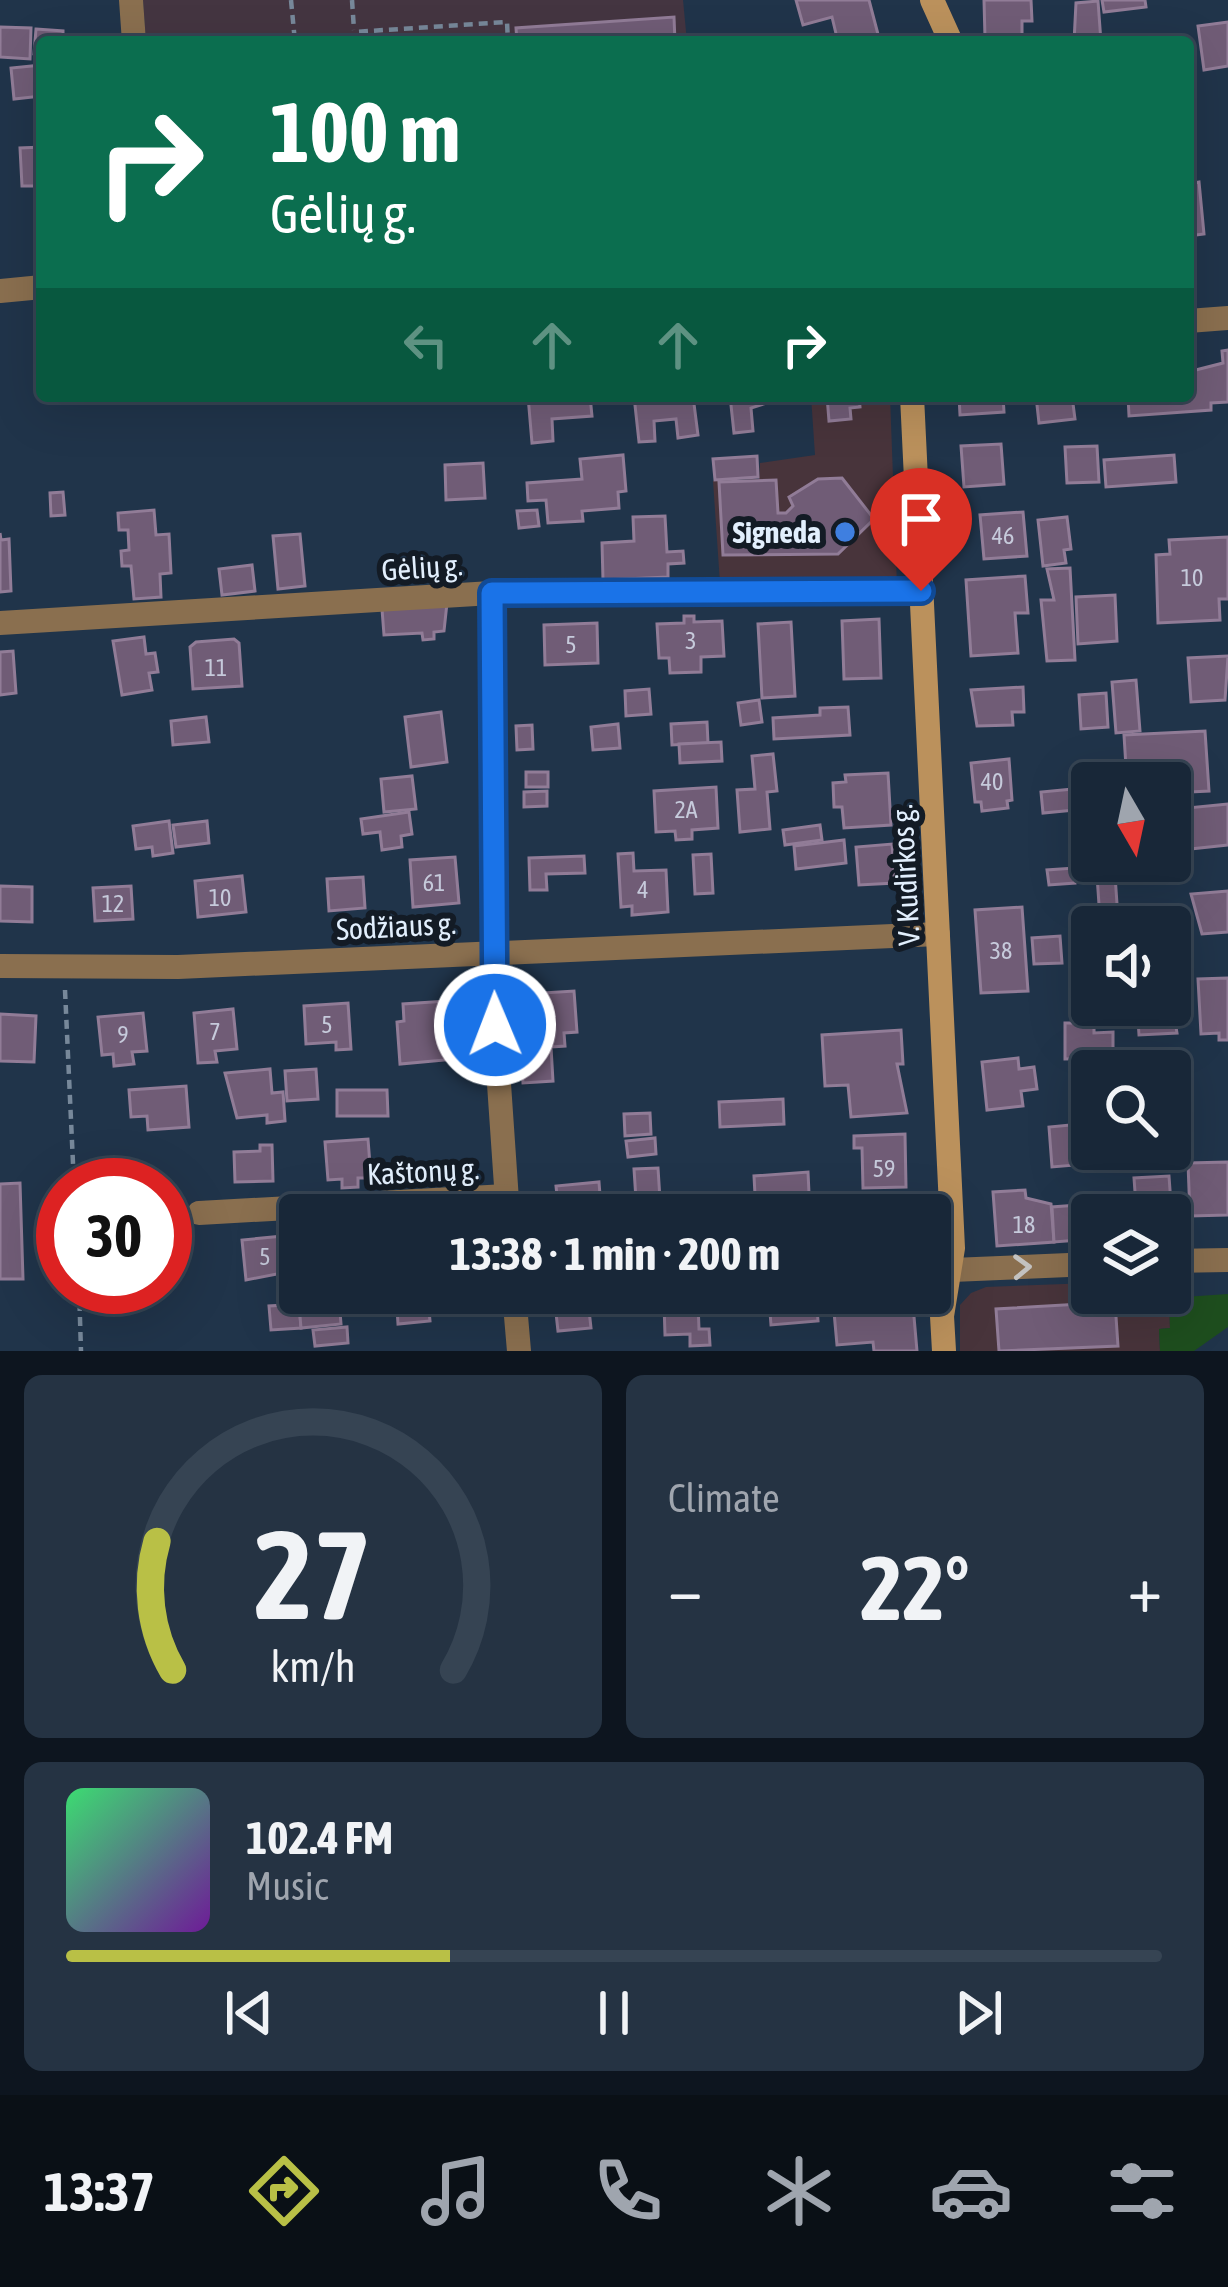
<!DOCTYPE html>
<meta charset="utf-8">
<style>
:root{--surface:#182738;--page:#253343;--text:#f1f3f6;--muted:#9fa5ae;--line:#364453;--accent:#b9c046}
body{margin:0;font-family:"Asap Condensed",sans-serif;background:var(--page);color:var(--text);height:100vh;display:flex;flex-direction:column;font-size:45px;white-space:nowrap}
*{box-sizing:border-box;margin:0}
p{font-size:39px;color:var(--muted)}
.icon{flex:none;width:66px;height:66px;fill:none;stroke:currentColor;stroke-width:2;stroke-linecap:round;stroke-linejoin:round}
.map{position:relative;height:1351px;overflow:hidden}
.drawer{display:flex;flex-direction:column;gap:24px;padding:24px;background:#0d151f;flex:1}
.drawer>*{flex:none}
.hud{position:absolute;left:36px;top:36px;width:1158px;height:366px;border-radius:12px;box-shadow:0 12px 48px #0002,0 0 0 3px var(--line);background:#0b6e4f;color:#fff;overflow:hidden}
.needle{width:78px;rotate:171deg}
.controls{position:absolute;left:1071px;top:762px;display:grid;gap:24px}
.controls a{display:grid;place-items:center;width:120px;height:120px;border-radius:12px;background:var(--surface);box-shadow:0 12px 48px #0002,0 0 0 3px var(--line);font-size:60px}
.speed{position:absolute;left:36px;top:1158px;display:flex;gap:24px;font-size:60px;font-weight:700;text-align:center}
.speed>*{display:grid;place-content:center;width:156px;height:156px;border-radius:50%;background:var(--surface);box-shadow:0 12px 48px #0002,0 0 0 3px var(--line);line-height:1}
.speed .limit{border:18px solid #d22;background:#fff;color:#111}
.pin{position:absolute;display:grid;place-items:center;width:102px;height:102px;color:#fff;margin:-123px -51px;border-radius:50% 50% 50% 0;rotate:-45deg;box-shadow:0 0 12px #0007}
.pin .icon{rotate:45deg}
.me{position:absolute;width:132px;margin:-66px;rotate:359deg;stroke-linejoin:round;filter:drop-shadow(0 0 9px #0008)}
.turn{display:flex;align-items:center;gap:42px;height:252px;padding:0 36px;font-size:54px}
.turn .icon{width:156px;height:156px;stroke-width:2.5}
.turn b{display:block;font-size:84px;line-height:102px}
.lanes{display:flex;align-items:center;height:114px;padding:0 36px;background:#0003;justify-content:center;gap:60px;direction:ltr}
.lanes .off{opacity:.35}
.big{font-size:90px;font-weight:700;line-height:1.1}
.drawer .tile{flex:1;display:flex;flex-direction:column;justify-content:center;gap:18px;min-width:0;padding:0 42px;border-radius:18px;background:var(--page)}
.drawer .dial{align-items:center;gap:0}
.dial svg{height:312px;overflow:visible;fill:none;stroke:var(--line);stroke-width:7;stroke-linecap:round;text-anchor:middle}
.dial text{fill:var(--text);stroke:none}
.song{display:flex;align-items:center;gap:36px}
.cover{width:144px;height:144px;border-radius:18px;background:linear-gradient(135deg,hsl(140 70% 55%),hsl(280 70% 35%))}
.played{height:12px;border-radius:6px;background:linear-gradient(90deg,var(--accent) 35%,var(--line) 35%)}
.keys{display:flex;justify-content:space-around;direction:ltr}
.heat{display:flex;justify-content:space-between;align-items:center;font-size:66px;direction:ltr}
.drawer .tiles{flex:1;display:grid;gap:24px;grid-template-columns:1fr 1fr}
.tile:last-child{grid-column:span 2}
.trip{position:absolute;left:279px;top:1194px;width:672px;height:120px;border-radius:12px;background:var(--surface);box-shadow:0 12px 48px #0002,0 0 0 3px var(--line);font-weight:700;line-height:120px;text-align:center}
.dock{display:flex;height:192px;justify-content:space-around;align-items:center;background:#0a1016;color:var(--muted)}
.dock .icon{width:84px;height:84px}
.dock .on{color:var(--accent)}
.dock b{font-size:54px;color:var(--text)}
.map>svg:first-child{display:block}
</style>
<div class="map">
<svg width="1228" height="1351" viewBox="0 0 1228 1351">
<rect width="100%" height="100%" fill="#20344a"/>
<g fill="#48343b">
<path d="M811,396H890L897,585L720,583L713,481L759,479L760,463L815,455Z"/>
<path d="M1092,1283V1293L1169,1298L1170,1328L1159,1329L1160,1351H960V1305L971,1293L986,1287Z"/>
</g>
<path fill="#443541" d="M143,0H683L687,42H146Z"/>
<path fill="#1e4e1e" d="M1228,1294V1327L1194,1351H1160L1159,1329L1170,1328L1169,1298Z"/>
<g fill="#705c76" stroke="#917c97" stroke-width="3">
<path d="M796,0H869L879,38L838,42L832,17L803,25Z"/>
<path d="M984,0H1031L1032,21H1022V36L985,38Z"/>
<path d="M1102,0H1145L1146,7L1104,12Z"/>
<path d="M1098,1L1101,42H1074L1076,3Z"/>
<path d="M674,17L675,42H517L516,28Z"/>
<path d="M1228,22V66L1204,70L1198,26Z"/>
<path d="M0,27L31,28L30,59L0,57Z"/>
<path d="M36,29L63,31V42H42V55L34,54Z"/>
<path d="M42,65V96L14,99L11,68Z"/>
<path d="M42,147V186H22L20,148Z"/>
<path d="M1199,182L1204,234L1188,236V184Z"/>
<path d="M1228,350V402L1211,403V410L1129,416L1128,396H1188V372L1223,363L1222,351Z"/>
<path d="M528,396H590L592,416L552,419L553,441L532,443Z"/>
<path d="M634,396H693L698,435L678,438L676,419L654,421L655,441L639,442Z"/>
<path d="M730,396H785L786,397L751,408L753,431L734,433Z"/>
<path d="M827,396H859L860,407L850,408L851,419L829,421Z"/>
<path d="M959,396H1003L1004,412L960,415Z"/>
<path d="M1036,396H1072L1075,419L1039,423Z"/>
<path d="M1001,444L1004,484L964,487L961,446Z"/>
<path d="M1097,446L1099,482L1067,483L1065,447Z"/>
<path d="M623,455L626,491L618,492L619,508L582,511L583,521L548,523L546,500L528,501L527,483L582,479L580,459Z"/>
<path d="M1174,455L1176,482L1106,487L1104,460Z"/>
<path d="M757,456L758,477L715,480L713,459Z"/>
<path d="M483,463L485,498L446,500L445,465Z"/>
<path d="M842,478L874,519L838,554L723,555L719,482L776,480L778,513H786L793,506L789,497L818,479Z"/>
<path d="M63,492L65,515L51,516L50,493Z"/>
<path d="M154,510L156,535L169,534L171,573L160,574L161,597L134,599L131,566H122L121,551L129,550L128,530H119L118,513Z"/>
<path d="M537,510L539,526L519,528L517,511Z"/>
<path d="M1023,512L1027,556L984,559L980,515Z"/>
<path d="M665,516L667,552L683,551L684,563L668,564V577L603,580L602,543L634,541L633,517Z"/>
<path d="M1067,517L1071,549L1064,550L1066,563L1043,566L1038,520Z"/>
<path d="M0,533L1,540L9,539L11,591L0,592Z"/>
<path d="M300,534L305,586L278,589L273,536Z"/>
<path d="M1228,537V599H1219L1220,620L1158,623L1156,555L1170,554L1169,540Z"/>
<path d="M252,565L255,591L222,595L219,569Z"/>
<path d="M1070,568L1075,660L1047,661L1041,600H1054L1047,569Z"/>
<path d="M1025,576L1028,613H1015L1018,653L971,656L966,580Z"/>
<path d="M1115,595L1117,641L1078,644L1076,597Z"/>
<path d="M447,603L444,631L434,632V639L423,640L422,633L384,635L382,609Z"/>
<path d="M684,616H694V622L722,621L724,656L701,657V672L670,673L669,658H659L657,624L684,623Z"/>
<path d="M879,619L881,678L844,679L842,621Z"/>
<path d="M791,622L795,696L762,698L758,624Z"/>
<path d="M597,623L598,663L545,665L544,625Z"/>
<path d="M144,637L146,654L155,653L158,672L149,673L152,690L122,695L113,641Z"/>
<path d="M234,639L239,643L242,686L193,689L190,647L196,642Z"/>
<path d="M13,651L16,693L0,695V652Z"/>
<path d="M1228,656L1225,700L1191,702L1188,658Z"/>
<path d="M1136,680L1140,731L1116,733L1112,682Z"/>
<path d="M1023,687L1024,712H1012L1013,725L977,726L971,690Z"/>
<path d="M649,689L651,714L626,716L625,691Z"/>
<path d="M1106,693L1108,727L1081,729L1079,695Z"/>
<path d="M759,700L762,722L741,725L738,703Z"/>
<path d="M848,707L850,735L774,739L773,718L820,715V708Z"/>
<path d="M441,712L447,762L411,767L405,717Z"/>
<path d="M206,717L209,742L173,745L171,721Z"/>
<path d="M707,722L708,743L672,745L671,724Z"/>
<path d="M618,724L620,748L593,750L591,727Z"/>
<path d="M532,725L533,749L517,750L516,726Z"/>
<path d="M1205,731L1209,791L1170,793V783H1127L1124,735Z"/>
<path d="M721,742L722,761L680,763L679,744Z"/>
<path d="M773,754L777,791L767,792L770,829L740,832L737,790L755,789L752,756Z"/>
<path d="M1009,759L1012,800L1007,801L1008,808L982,811L981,802H975L971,763Z"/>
<rect x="526" y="772" width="22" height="15"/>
<path d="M888,773L891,825L844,828L842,807H834L833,783L846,782L845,775Z"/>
<path d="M412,776L416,809L384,812L381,779Z"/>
<path d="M716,787L718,828L692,830V839L676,840L675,831L656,832L654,791Z"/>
<path d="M1084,788L1086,809L1043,813L1041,792Z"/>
<path d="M547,791V806L524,807V792Z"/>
<path d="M1228,804V845L1190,849L1187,808Z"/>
<path d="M409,812L412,834L401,836L402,847L382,850L380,832L363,834L361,819Z"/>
<path d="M169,821L173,853L153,856L152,847L136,849L133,826Z"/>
<path d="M207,821L209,843L176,847L173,825Z"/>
<path d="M820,825L822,840L785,845L783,830Z"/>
<path d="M844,840L846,863L796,869L794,846Z"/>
<path d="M892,844L895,883L859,885L856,847Z"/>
<path d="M633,853L634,871L666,870L668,912L632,915V906L621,907L618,854Z"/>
<path d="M711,854L713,893L695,894L693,855Z"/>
<path d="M584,856L585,873L546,874L547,890H530L529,858Z"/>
<path d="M455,857L459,903L413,907L410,860Z"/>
<path d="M1096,861H1114L1118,918L1100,919Z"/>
<path d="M1074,868L1075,883L1049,885L1047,870Z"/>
<path d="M242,876L246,912L198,917L195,881Z"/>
<path d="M363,877L365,908L329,911L327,879Z"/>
<path d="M0,886L32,887V922L0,921Z"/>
<path d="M131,886L133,919L95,921L93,888Z"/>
<path d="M1228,891V932L1202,934L1191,894Z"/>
<path d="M1022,907L1028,991L981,993L975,910Z"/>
<path d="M1060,936L1062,963L1034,964L1032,938Z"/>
<path d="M1228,978V1040H1219V1033L1201,1034L1198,979Z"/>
<path d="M1170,990L1177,1033L1139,1035L1137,1005H1170Z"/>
<path d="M574,991L577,1032L564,1033L565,1046L551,1047L553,1081L523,1083L518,1009L529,1008L528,994Z"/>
<path d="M462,1000L467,1058L400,1064L397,1022L404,1021L403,1004Z"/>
<path d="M348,1003L351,1049L336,1050V1042L306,1044L304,1006Z"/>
<path d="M233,1009L237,1049L215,1051L217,1062L198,1063L194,1013Z"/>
<path d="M143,1013L147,1051L132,1052L134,1064L114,1066L113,1054L102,1055L98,1017Z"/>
<path d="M0,1014L36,1016L34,1062L0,1061Z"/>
<path d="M1065,1023H1094V1033L1113,1032V1058L1065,1059Z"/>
<path d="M901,1030L903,1064H897L907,1113L851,1117L848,1085L825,1086L822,1035Z"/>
<path d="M1018,1058L1019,1069L1034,1067L1037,1089L1021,1091L1023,1106L987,1110L982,1062Z"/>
<path d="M270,1069L272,1093L283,1092L285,1121L267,1123V1115L237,1118L225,1073Z"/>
<path d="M316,1069L318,1099L287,1101L285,1071Z"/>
<path d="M186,1086L189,1127L148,1130L147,1116L131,1117L129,1090Z"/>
<path d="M337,1090H387L388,1116H337Z"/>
<path d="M783,1099L784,1124L720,1127L719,1102Z"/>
<path d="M650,1113L651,1134L625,1136L624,1114Z"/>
<path d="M1092,1123V1135L1086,1136L1088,1164L1052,1167L1049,1127Z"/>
<path d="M905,1134L906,1187L863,1188L862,1148H854V1136Z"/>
<path d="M655,1138L656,1154L628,1157L626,1141Z"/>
<path d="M368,1139L371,1178H358V1187L342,1188V1179L328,1180L325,1142Z"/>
<path d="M260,1145H272L273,1181L235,1182L234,1152L260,1151Z"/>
<path d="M1228,1162V1215L1190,1216L1188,1163Z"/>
<path d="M658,1168L661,1215H637L634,1169Z"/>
<path d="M808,1172L809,1193H818L819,1215H774L773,1194L755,1195L754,1176Z"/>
<path d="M1169,1176L1171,1204L1136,1206L1134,1178Z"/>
<path d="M599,1182L600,1195L613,1194L615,1215H559L556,1186Z"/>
<path d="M20,1183L23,1279H0V1184Z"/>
<path d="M1025,1190L1026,1198L1051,1204L1054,1242L997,1246L993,1192Z"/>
<path d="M906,1194L908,1215H869L868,1197Z"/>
<path d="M1091,1204L1092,1239L1054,1242L1052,1207Z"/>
<path d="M284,1236L287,1272L246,1280L242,1240Z"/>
<path d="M298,1289L301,1328L271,1330L269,1306L285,1305L283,1291Z"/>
<path d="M396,1293H418L419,1301L428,1300L430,1321L398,1324Z"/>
<path d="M912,1294L917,1351H874L873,1342L837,1345L833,1301Z"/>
<path d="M816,1295L818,1321L771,1325L769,1299Z"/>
<path d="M339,1300L341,1324L301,1328L299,1304Z"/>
<path d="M588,1301L591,1328L558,1331L555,1304Z"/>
<path d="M1115,1302L1118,1346L999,1351L996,1309Z"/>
<path d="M698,1303L699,1329H709L710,1345L690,1346V1334L665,1335L664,1304Z"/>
<path d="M347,1327L348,1343L315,1346L313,1330Z"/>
</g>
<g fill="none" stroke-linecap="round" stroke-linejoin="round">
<g stroke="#77889a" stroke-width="4.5" stroke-dasharray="9 6" stroke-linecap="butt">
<path d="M291,0L295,42"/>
<path d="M352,0L354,30"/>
<path d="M354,42V32L507,22L508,42"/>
<path d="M65,990L74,1185"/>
<path d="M79,1287L81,1351"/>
</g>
<g stroke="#8a6f4f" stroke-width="24">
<path d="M131,0L134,42"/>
<path d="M0,291L42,287"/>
<path d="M1188,321L1228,318"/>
<path d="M492,593V982L508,1215"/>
<path d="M0,623L492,593L921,591"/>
<path d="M0,966L178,967L938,934"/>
<path d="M199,1213L506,1196"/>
<path d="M1170,1261L1228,1260"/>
<path d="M952,1270L1092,1264"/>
<path d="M514,1293L519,1351"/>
</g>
<g stroke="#bb915c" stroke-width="24">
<path d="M932,0L951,42"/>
<path d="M912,396L953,1248L942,1316L944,1351"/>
</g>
</g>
<defs><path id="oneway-chevron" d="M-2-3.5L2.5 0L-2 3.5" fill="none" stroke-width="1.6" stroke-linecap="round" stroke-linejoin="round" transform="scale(3)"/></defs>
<use stroke="#c3c2c0" href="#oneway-chevron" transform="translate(1022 1267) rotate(-2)"/>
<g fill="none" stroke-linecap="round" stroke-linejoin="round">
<defs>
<path id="route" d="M495,1025L492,593L921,591"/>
</defs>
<use href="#route" stroke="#114b97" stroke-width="30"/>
<use href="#route" stroke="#1a73e8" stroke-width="21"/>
</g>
<circle fill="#3f7fe0" stroke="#131b25" stroke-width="4.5" cx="845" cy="532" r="12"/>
<g text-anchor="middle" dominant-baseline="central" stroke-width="12" stroke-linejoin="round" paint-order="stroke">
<g font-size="24" fill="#c6cadb">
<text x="1003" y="535">46</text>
<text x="1192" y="577">10</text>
<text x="691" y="640">3</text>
<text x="571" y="644">5</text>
<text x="216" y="667">11</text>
<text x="992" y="781">40</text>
<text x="686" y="809">2A</text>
<text x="434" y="882">61</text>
<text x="643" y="889">4</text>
<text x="220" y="897">10</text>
<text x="113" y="903">12</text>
<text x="1001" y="950">38</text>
<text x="327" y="1024">5</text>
<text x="215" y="1031">7</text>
<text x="123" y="1034">9</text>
<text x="884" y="1168">59</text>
<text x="1024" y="1224">18</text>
<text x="265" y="1256">5</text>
</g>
<g font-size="30" font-weight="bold" fill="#e2effd" stroke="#131b25" text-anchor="end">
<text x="821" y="532">Signeda</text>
</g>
<g font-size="30" fill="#e2effd" stroke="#131b25">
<text transform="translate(422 567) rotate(-4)">Gėlių g.</text>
<text transform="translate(905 875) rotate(-93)">V. Kudirkos g.</text>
<text transform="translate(396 926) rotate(-3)">Sodžiaus g.</text>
<text transform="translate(423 1171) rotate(-3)">Kaštonų g.</text>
</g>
</g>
</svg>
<div class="controls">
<a><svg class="needle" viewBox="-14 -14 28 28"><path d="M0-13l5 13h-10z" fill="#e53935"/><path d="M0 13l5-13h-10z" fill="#9fa5ae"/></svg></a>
<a><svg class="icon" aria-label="sound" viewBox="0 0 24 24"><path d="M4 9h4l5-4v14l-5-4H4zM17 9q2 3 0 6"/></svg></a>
<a><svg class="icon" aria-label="search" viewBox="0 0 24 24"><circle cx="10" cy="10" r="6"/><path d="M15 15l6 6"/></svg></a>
<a><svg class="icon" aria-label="layers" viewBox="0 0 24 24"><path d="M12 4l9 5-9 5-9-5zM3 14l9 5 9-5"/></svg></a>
</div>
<div class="speed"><div class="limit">30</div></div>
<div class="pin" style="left:921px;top:591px;background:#d93025"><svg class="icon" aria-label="arrive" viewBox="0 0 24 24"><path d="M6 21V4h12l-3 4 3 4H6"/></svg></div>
<svg class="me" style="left:495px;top:1025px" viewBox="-20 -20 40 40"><circle r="17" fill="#1a73e8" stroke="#fff" stroke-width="3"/><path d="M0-11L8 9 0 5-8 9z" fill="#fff"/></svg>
<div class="trip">13:38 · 1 min · 200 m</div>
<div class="hud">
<div class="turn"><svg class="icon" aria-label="right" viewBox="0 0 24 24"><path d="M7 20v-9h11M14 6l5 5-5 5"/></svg><div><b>100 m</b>Gėlių g.</div></div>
<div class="lanes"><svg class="icon off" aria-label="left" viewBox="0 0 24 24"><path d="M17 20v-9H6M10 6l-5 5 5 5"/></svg><svg class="icon off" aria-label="ahead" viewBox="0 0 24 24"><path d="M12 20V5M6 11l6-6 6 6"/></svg><svg class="icon off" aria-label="ahead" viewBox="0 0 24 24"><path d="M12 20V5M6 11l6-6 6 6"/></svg><svg class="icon" aria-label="right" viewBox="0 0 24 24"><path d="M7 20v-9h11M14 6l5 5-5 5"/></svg></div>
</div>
</div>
<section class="drawer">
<div class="tiles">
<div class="tile dial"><svg viewBox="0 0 100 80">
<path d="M14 69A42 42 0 1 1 86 69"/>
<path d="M14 69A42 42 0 0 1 10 36" stroke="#b9c046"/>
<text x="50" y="56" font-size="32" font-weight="700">27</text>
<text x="50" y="72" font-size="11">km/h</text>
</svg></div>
<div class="tile"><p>Climate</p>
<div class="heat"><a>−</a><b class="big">22°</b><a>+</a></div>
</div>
<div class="tile">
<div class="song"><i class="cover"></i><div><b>102.4 FM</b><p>Music</p></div></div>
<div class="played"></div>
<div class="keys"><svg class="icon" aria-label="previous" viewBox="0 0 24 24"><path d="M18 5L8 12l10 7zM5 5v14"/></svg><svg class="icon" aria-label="pause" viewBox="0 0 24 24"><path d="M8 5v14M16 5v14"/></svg><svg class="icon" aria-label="next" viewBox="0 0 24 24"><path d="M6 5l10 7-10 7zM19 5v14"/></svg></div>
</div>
</div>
</section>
<nav class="dock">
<b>13:37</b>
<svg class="icon on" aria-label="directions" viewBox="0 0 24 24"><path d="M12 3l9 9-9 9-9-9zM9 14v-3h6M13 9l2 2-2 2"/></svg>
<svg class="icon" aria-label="music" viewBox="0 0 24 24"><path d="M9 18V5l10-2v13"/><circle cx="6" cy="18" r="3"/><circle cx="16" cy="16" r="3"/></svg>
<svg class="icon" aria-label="phone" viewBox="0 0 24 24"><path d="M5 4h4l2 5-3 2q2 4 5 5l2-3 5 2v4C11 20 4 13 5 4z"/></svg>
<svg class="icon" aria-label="climate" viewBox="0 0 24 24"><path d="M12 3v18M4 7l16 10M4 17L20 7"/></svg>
<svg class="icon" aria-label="car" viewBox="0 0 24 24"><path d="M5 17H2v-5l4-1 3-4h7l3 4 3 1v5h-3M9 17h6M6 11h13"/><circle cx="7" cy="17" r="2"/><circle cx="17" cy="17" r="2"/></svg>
<svg class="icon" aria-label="filters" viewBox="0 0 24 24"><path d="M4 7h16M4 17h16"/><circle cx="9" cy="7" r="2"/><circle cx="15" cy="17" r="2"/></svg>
</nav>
